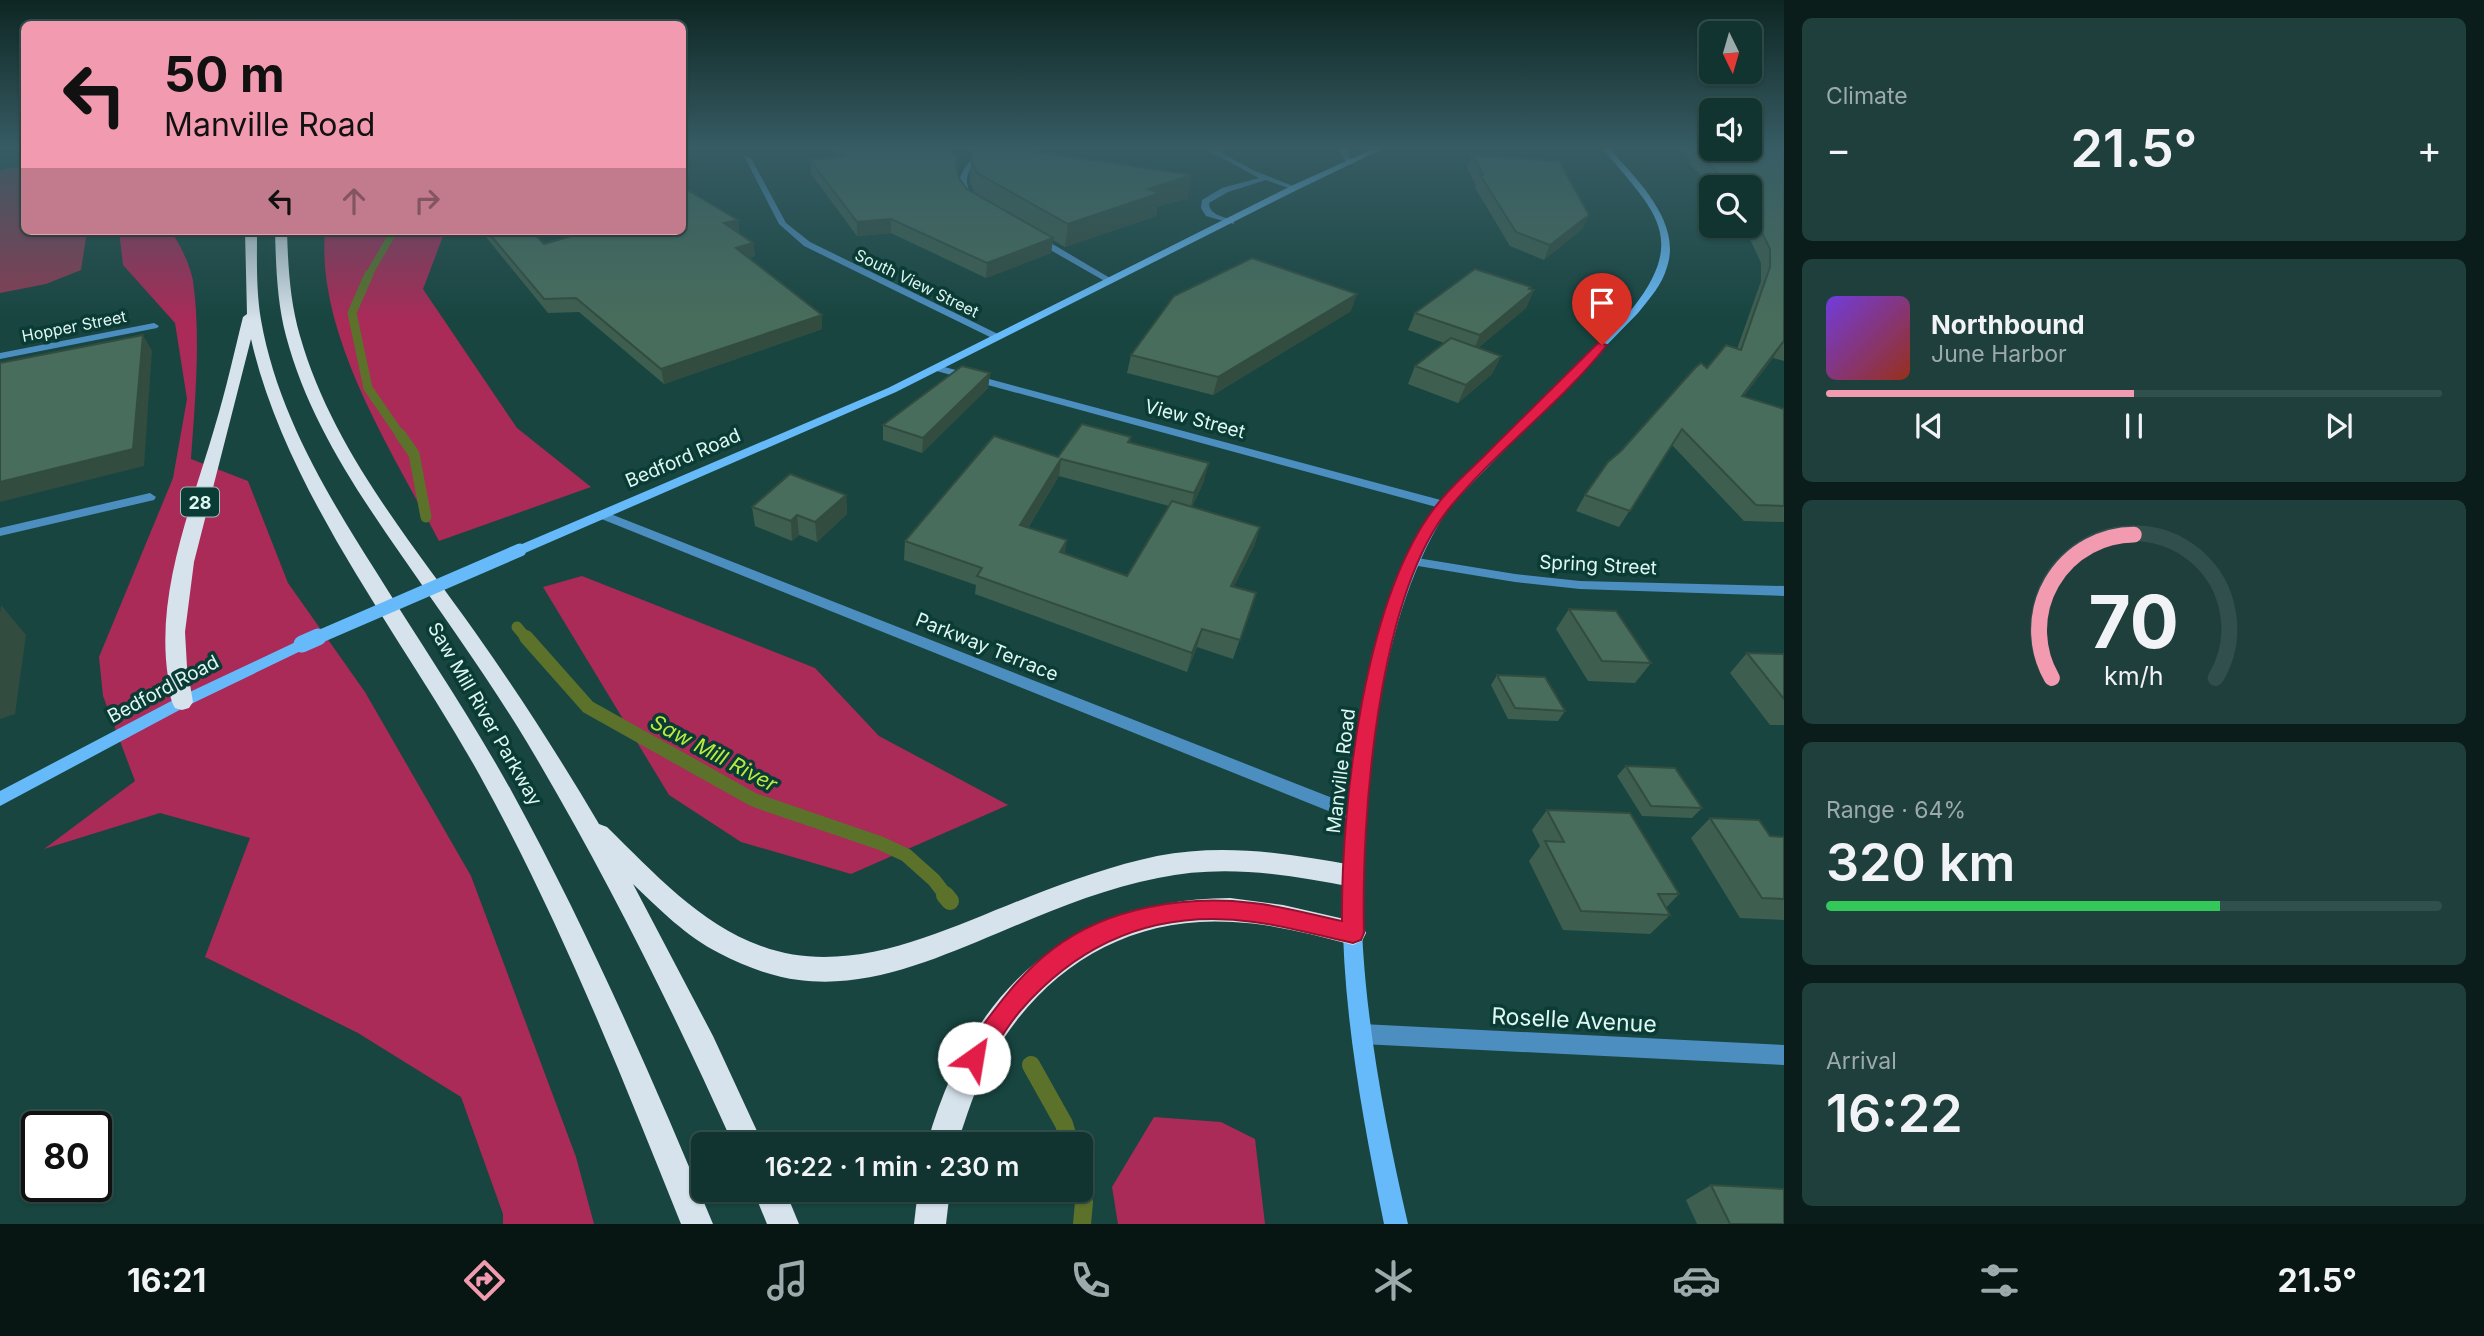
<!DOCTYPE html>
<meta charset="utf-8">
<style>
:root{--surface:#123430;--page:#1f3f3c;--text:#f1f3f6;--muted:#9caaab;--line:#314f4c;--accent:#f29aaf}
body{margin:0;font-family:Inter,sans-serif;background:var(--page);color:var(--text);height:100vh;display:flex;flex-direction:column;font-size:26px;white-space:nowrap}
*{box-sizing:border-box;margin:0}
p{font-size:23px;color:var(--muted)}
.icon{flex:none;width:38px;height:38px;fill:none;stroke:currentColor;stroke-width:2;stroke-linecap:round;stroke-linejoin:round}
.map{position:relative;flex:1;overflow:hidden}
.sheet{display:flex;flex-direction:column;gap:18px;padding:18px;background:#0a1d1a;width:700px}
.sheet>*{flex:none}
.banner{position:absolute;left:21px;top:21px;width:665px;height:214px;border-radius:10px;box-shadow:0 2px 5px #0004,0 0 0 2px var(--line);background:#f29aaf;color:#111;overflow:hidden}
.needle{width:46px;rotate:175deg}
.tools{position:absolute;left:1699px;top:21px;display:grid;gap:14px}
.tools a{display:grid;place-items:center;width:63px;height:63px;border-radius:10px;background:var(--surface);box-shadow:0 2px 5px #0004,0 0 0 2px var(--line);font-size:35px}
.speed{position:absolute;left:21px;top:1111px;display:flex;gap:14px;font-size:35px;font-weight:700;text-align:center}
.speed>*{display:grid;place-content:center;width:91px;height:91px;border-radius:50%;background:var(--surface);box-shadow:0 2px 5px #0004,0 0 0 2px var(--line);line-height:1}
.speed .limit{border:4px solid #111;border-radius:10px;background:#fff;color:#111}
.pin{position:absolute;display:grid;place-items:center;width:60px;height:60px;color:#fff;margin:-72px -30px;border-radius:50% 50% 50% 0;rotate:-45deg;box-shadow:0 0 7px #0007}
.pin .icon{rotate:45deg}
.me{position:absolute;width:77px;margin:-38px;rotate:32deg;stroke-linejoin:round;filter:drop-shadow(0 0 5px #0008)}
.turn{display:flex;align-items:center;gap:24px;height:147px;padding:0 28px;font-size:32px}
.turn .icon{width:91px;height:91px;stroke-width:2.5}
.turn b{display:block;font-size:49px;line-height:60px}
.lanes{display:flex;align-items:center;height:66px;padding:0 28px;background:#0003;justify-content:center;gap:35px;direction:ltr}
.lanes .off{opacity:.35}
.big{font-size:52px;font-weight:600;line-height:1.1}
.sheet .tile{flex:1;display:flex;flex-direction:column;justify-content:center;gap:10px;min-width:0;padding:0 24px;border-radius:10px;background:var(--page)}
.sheet .dial{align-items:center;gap:0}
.dial svg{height:182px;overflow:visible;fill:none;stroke:var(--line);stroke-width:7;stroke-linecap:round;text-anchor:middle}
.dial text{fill:var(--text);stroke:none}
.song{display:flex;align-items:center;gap:21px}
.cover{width:84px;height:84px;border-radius:10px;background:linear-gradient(135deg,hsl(260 70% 55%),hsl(10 70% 35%))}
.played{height:7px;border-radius:4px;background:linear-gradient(90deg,var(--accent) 50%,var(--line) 50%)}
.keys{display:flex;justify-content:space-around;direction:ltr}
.heat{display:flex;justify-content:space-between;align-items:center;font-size:38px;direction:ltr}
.charge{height:10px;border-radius:5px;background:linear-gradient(90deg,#34c759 64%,var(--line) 0)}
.trip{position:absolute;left:691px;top:1132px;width:402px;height:70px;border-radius:10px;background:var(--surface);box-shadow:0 2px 5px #0004,0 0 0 2px var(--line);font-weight:600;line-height:70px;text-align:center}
.tab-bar{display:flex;height:112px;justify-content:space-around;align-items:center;background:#071513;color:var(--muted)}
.tab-bar .icon{width:49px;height:49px}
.tab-bar .on{color:var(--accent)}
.tab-bar b{font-size:32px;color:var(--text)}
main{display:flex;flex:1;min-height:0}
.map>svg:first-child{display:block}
</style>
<main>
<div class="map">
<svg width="1784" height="1224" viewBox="0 0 1784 1224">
<rect width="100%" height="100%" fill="#184540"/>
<path fill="#8b3b53" d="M24,166V231H87L81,270L46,284L0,293V170Z"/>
<g fill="#aa2a58">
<path d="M119,231H171C180,245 190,264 193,281C201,337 195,402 191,459L248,481L288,583L365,692L471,876L576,1157L594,1224H503V1214L461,1097L358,1033L205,957L250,838L160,813L44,849L135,781L103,696L99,657L173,478L187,399L175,323L123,265Z"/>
<path d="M325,231H445L423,289L517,428L591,487L439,541C392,451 316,335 325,231Z"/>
<path d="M582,576L815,668L879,736L1008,805L851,874L741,842L669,795L543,587Z"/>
<path d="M1154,1117L1221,1122L1255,1139L1265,1224H1118L1112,1187Z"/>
</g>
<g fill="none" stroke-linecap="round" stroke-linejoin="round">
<path stroke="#5c722b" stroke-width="7" d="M368,276L394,231"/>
<path stroke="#5c722b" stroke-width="9" d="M369,274L352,313L368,388L401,436"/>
<g stroke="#5c722b" stroke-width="11">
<path d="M400,434L414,454L426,517"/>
<path d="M517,627L527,639"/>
</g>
<path stroke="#5c722b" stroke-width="14" d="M526,637L588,707L754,800L880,843L906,855L934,880L947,897"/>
<g stroke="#5c722b" stroke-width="18">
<path d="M945,895L950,901"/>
<path d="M1031,1065L1064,1124L1070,1144"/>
<path d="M1081,1190L1084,1202L1082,1224"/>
</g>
<g fill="#4d8ec1" fill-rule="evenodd">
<path d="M981,149H988C972,167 958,175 974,199L970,201C947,185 966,164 981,149Z"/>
<path d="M1205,149H1214L1255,171L1298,188L1294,190L1266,180L1228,192L1209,203C1209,215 1224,217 1234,220V224L1206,216L1201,208L1202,200L1222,188L1259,178Z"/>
<path d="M1033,236H1039L1115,281L1108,283L1033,240Z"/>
</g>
<g fill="#4d8ec1" fill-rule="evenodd">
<path d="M1339,149H1346L1353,164H1347Z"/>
<path d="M744,156L751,158L786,223L810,242L1000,335V339H994L804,246L779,224Z"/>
<path d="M154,323L159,326L157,328L0,359V353Z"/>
<path d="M937,365L1448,502L1450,505L1448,508H1440L933,370L932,368Z"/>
<path d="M150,493L156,497L154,500L0,536V528Z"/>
<path d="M603,511L1363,810L1366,815L1363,820L1357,822L1351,820L599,518L597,515L599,512Z"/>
<path d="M1411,557L1515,574L1580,581L1784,586V596L1580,589L1515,582L1406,564L1404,561L1406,558Z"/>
<path d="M1362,1024L1784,1045V1065L1362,1044L1355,1041L1352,1034L1355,1027Z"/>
</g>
<g fill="#67bafa" fill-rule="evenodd">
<path d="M1373,149H1382L1297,190L896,392L525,553H515L513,550L515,547L888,388L1291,186Z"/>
<path d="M1603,149H1610C1637,180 1682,222 1667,267C1662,285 1650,298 1638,313L1449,507C1407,573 1389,645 1377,721C1368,773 1362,826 1361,879C1360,995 1382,1111 1408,1224H1384C1361,1110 1339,994 1343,877C1345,824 1352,772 1361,720C1375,642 1395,569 1440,502L1632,309C1690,236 1652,209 1603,149Z"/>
<path d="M302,639L309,644L307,648L187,706L0,806V791L177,698Z"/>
</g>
<g fill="#d6e2ec" fill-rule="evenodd">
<path d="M245,231H257C257,260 256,290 261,320C277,411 326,493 375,570C421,644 470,716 512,792C588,931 652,1077 713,1224H681C620,1072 559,918 479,774C402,636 286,493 251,339L194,562L185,632L187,667L193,702L189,708L182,710L175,708C169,698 169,687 168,677C155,592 192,506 215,426C226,390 234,353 243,317L247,314Z"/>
<path d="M275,231H287C288,266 290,302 300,336C332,448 409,539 475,632C519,694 560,758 599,824L607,827C653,872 700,924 761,946C851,980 948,928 1031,896C1072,880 1114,865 1157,856C1223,843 1287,853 1352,865L1361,868L1364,876L1361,884L1352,887C1287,874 1223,864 1158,878C1102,889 1050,911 998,933C935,959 869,989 799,980C772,977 744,966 719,953C687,937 659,909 633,884L713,1036L763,1144H733C672,1008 605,873 528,744C490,681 446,620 404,559C356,490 308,419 286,336C277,302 276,266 275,231Z"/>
<path d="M1230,898L1283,905L1353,921L1362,925L1366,933L1362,941L1353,945C1314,935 1274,924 1233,922C1127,915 1041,969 990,1061C975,1087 967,1116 957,1144H927C969,992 1068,899 1230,898Z"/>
<path d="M753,1190H785L799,1224H767Z"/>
<path d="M918,1190H950L946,1224H914Z"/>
</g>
<path stroke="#67bafa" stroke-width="13" d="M314,639L520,550"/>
<path stroke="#67bafa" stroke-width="17" d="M302,644L318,637"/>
</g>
<g fill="#3e5e4f" fill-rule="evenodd">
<path d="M833,149H950L959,159L958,173L959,178L967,189L975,194L970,182L971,160L1188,198L1157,207L1156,216L1065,247L1053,240L1051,253L986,278L891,233L857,236L811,174L810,160L835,157Z"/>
<path d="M1680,149H1784V361L1773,358L1743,397L1784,409V522L1744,521L1672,445L1619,527L1576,511L1585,495L1621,451L1707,368L1737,349L1761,281V263L1744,226H1750V187H1713L1689,164L1690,160Z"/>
<path d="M1472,155L1582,229L1544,260L1510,246L1475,188L1476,185L1467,168Z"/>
<path d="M738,220L739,232L738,233L753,243L755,256L749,258L822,315V329L664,384L579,312L548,313L486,237L484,231H532L544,244Z"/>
<path d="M1531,287L1530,289L1534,290L1526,308L1478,348L1501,356L1492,374L1458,403L1408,384L1415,366L1444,343L1408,330L1415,313Z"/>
<path d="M1351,311L1213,395L1127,373L1131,355Z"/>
<path d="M990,373L988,388L922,453L883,440V425Z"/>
<path d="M1131,437L1130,443L1204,481L1192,507L1260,527L1254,546L1234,586L1256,593L1233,659L1197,647L1187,672L975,594L976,585L904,560L905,541L1058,457ZM1059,476L1169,506L1127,576L1065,554L1028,528Z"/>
<path d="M846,495L847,514L817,542L799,535L792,541L755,526L752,507Z"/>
<path d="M1569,609L1651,663L1635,683L1588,681L1556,629Z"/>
<path d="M1747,653L1784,654V725H1770L1730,673Z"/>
<path d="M1497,675L1565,711L1558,721L1508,719L1491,685Z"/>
<path d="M1626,766L1702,808L1692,818L1642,816L1617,776Z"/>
<path d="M1547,810L1679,894L1666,908L1670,915L1650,934L1563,930L1529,861L1540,846L1532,830Z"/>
<path d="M1710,818L1770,836L1784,837V920L1740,918L1691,838Z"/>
<path d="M1711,1185L1784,1224H1697L1686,1200Z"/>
</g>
<g fill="#324c40">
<path d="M1192,175L1188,198L1157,207L1156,216L1065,247L1068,224L1148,189Z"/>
<path d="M1589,215L1582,229L1544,260L1550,245Z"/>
<path d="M891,219V233L857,236V222Z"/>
<path d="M738,220L739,232L725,236L724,223Z"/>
<path d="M1053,238L1051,253L986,278L987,263Z"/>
<path d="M753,243L755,256L737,261L736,248Z"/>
<path d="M1531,287L1527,296L1534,290L1526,308L1472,353L1480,335Z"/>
<path d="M1357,294L1351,311L1213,395L1218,377Z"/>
<path d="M822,315V329L664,384L661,369Z"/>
<path d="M143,335L152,351L144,466L0,502V482Z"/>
<path d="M1783,342L1773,358L1731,412L1742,396Z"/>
<path d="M1501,356L1492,374L1458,403L1466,385Z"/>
<path d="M990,373L988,388L922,453L923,438Z"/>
<path d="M1061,459L1059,476L1018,544L1020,525Z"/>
<path d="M1209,463L1204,481L1190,511L1194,493Z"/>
<path d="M846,495L847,514L817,542L815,522Z"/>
<path d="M797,515L799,535L792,541L791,521Z"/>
<path d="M1260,527L1254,546L1225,604L1231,586Z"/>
<path d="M1067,540L1064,559L1060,552Z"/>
<path d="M1,605L26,635L15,714L0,719V613Z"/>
<path d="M1202,629L1197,647L1187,672L1192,653Z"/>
</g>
<g fill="#486d5c" stroke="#324c40" stroke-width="2">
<path d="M838,149H950L959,159L956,165L959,178L967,189L1053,238L987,263L891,219L857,222L810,160L844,156Z"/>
<path d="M973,149H1018L1192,175L1148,189L1160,193L1068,224L977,173L971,160Z"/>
<path d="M1698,149H1784V343L1783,342L1742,396L1784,409V506L1756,505L1682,429L1630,511L1585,495L1608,462L1621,451L1695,368L1701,363L1707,368L1726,345L1741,350L1770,267V249L1750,208V187H1734L1695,152H1701Z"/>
<path d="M1472,155L1559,161L1589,215L1550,245L1516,232L1480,175H1483Z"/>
<path d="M689,191L738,220L724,223L753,243L736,248L822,315L661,369L576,298L544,299L487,231H532L544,244L588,231H682V193Z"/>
<path d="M1252,258L1357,294L1218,377L1131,355L1174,296Z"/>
<path d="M1475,269L1531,287L1529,289L1534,290L1480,335L1415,313Z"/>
<path d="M143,335L133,449L0,482V363Z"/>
<path d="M1451,338L1501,356L1466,385L1415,366Z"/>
<path d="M962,366L990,373L923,438L883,425Z"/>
<path d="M1082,424L1131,437L1128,442L1209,463L1194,493L1061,459L1020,525L1067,540L1060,552L1127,576L1172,501L1260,527L1231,586L1256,593L1240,640L1202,629L1192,653L977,576L982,568L905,541L994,436L1058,457Z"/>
<path d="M790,474L846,495L815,522L797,515L791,521L752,507Z"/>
<path d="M1569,609L1616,611L1651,663L1602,661Z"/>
<path d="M1747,653L1784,654V699Z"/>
<path d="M1497,675L1545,677L1565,711L1515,708Z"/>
<path d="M1626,766L1675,768L1702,808L1651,806Z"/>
<path d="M1547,810L1630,813L1679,894H1658L1670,915L1581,911L1545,841L1564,842Z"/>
<path d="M1710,818L1759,820L1770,836L1784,837V899L1762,898Z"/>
<path d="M1711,1185L1784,1189V1224H1730Z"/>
</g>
<linearGradient id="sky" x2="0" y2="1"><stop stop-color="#0d2623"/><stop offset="0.46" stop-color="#375c64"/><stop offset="1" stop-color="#375c64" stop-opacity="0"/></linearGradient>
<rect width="1784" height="321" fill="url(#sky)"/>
<path fill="#e11d48" stroke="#92132f" stroke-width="2" d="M1598,343L1607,345C1561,403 1499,448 1451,506C1377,595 1361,818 1364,933L1361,940L1353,943C1320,936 1287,926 1254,922C1160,909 1083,939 1021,1010C1006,1027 995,1048 982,1067L974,1070L965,1067L962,1058L965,1050C991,1014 1017,976 1053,949C1108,907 1185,895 1253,903C1282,906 1313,915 1342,921C1341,805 1364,592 1440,501C1455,482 1475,466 1492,448C1527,413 1563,378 1598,343Z"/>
<g text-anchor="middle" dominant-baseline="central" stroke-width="7" stroke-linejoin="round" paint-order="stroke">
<g font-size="16" fill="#dff7f3" stroke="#0a3b35">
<text transform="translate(917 283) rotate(26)">South View Street</text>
<text transform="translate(74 326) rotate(-11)">Hopper Street</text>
</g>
<rect fill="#0a3b35" stroke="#9fbfba" stroke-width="2" x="181" y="487.5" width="38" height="29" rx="5"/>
<g font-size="18" font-weight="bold" fill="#dff7f3">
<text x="200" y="502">28</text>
</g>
<g font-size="19" fill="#dff7f3" stroke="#0a3b35">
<text transform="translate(1195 419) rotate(15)">View Street</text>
<text transform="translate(683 458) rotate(-23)">Bedford Road</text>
<text transform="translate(1598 565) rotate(3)">Spring Street</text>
<text transform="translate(987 647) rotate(22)">Parkway Terrace</text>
<text transform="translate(163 689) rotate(-28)">Bedford Road</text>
<text transform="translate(485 714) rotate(60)">Saw Mill River Parkway</text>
<text transform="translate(1341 771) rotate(-83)">Manville Road</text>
</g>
<g font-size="21" font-style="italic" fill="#bbea3e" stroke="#0a3b35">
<text transform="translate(714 753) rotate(28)">Saw Mill River</text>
</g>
<g font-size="23" fill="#dff7f3" stroke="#0a3b35">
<text transform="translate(1574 1020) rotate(3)">Roselle Avenue</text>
</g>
</g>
</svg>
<div class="tools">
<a><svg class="needle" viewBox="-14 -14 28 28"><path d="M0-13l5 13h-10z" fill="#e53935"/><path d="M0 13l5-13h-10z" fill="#9caaab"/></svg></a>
<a><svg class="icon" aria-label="sound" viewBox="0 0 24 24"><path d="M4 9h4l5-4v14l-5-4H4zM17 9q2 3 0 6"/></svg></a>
<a><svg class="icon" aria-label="search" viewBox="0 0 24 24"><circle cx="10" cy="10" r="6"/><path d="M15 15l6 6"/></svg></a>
</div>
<div class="speed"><div class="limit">80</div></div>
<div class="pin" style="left:1602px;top:345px;background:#d93025"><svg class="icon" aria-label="arrive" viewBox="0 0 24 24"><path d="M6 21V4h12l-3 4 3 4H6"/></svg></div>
<svg class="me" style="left:974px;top:1058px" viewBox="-20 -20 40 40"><circle r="19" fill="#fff"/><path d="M0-13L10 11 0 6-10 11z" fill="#e11d48"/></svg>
<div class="trip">16:22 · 1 min · 230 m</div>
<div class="banner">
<div class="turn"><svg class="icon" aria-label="left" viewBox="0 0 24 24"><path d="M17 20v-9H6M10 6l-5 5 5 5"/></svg><div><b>50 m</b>Manville Road</div></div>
<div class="lanes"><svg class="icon" aria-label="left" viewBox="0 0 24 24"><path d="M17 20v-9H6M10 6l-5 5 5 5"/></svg><svg class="icon off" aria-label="ahead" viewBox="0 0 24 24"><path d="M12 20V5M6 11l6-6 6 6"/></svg><svg class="icon off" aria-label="right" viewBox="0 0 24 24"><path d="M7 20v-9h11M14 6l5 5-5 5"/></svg></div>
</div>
</div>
<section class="sheet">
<div class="tile"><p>Climate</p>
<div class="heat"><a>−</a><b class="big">21.5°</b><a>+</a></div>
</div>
<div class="tile">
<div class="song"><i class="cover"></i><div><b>Northbound</b><p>June Harbor</p></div></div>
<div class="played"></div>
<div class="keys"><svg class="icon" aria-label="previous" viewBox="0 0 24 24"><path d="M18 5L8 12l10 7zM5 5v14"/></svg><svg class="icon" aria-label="pause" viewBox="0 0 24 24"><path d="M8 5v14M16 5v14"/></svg><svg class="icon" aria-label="next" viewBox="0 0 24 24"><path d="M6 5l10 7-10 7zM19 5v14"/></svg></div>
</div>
<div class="tile dial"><svg viewBox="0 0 100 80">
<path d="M14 69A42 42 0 1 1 86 69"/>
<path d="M14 69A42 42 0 0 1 50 6" stroke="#f29aaf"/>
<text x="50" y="56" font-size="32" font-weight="700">70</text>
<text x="50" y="72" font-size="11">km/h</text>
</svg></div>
<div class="tile"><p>Range · 64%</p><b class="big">320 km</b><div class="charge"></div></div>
<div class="tile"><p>Arrival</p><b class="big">16:22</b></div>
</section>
</main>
<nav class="tab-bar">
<b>16:21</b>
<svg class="icon on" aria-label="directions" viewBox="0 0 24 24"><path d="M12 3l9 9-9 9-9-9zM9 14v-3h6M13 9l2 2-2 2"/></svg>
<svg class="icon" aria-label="music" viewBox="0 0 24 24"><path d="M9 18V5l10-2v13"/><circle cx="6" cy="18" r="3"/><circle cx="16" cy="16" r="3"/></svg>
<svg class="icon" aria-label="phone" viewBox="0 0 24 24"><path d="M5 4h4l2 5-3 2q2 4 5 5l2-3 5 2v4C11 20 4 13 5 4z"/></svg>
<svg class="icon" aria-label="climate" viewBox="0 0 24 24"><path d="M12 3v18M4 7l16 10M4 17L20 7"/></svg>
<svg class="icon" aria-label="car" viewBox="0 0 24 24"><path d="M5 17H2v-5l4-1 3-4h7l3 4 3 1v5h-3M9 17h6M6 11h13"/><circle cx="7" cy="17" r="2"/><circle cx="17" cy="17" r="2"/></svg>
<svg class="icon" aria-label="filters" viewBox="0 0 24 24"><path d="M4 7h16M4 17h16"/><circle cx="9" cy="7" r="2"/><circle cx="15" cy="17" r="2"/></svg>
<b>21.5°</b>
</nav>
